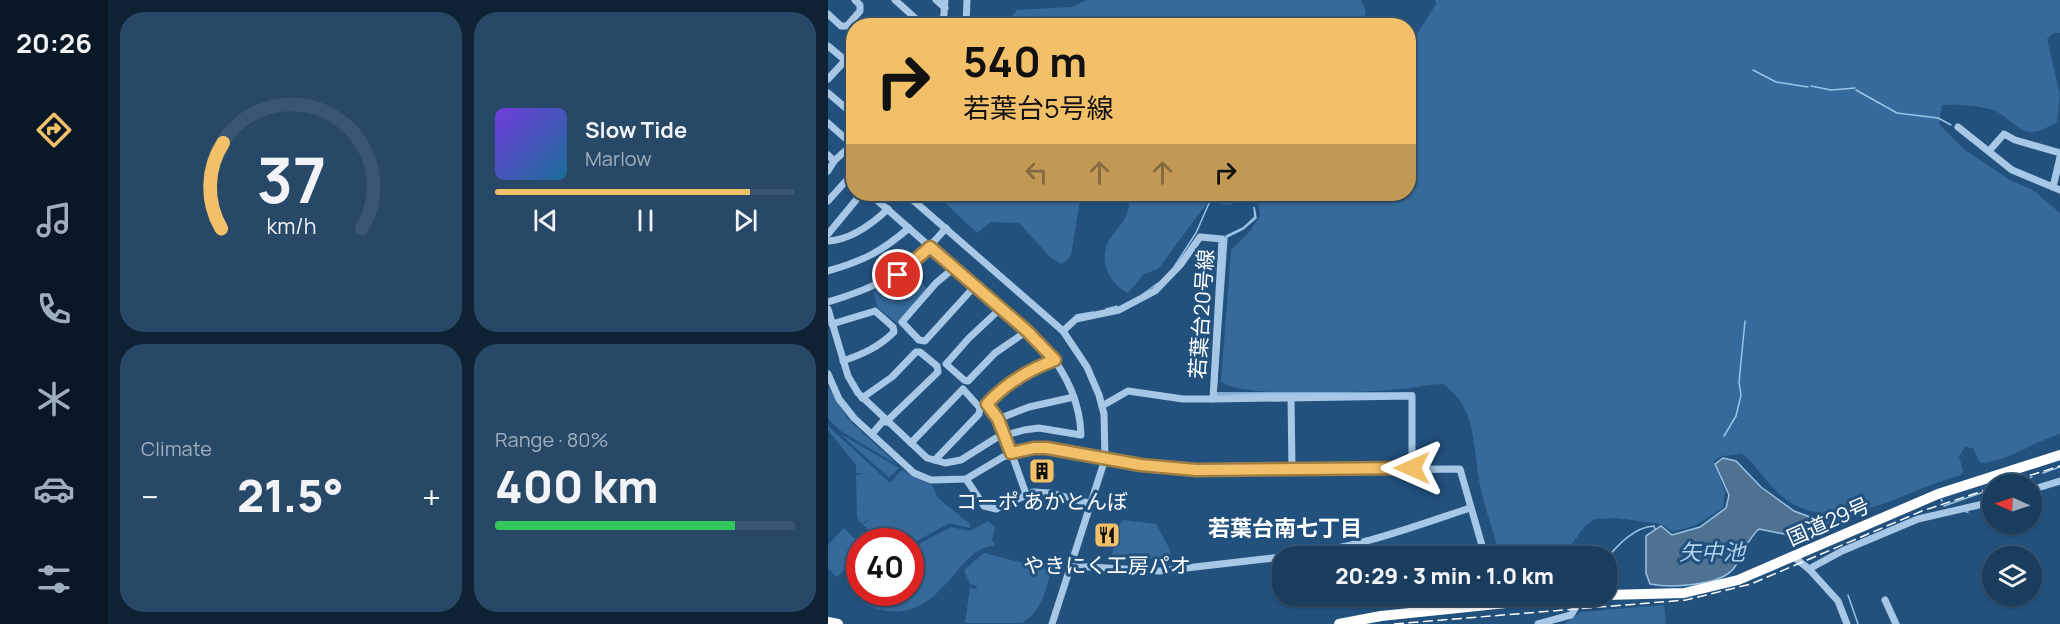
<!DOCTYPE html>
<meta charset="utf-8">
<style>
:root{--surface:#1a3d5e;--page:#274867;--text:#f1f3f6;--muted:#9faebc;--line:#385673;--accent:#f2c069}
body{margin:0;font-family:Manrope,"Noto Sans JP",sans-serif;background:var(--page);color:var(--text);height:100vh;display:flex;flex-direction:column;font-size:22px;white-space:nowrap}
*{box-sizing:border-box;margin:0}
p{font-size:20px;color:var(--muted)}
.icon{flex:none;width:33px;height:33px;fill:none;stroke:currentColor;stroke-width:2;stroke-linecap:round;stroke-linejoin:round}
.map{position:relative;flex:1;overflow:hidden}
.sheet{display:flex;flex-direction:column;gap:12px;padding:12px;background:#0e2234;width:720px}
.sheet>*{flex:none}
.banner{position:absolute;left:18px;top:18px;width:570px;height:183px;border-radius:24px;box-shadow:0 2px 4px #0004,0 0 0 2px var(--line);background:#f2c069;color:#111;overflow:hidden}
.needle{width:39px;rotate:273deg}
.tools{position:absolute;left:1154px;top:474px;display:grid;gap:12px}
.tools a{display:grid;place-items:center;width:60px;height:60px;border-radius:50%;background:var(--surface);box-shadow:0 2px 4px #0004,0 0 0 2px var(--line);font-size:30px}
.speed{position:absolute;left:18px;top:528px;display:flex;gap:12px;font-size:30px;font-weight:700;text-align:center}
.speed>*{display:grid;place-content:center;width:78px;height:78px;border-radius:50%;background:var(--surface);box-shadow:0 2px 4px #0004,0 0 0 2px var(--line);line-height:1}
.speed .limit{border:9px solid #d22;background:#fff;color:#111}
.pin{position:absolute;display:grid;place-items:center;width:51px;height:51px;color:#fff;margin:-26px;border:3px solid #fff;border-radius:50%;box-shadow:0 2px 6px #0007}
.me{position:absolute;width:66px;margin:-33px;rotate:270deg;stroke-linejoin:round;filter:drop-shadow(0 0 4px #0008)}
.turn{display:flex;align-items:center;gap:21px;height:126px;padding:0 18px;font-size:27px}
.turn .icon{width:78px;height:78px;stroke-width:2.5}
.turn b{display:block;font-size:42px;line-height:51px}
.lanes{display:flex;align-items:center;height:57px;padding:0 18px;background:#0003;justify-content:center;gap:30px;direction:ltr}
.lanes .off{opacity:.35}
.big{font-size:45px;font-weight:800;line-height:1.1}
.sheet .card{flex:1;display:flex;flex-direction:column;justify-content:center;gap:9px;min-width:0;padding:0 21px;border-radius:24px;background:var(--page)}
.sheet .dial{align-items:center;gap:0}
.dial svg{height:156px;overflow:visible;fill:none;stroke:var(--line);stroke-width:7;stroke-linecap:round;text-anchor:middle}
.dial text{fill:var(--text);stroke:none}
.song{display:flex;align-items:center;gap:18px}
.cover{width:72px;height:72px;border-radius:9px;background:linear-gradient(135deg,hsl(260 70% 55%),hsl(200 70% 35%))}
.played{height:6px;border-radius:3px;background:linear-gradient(90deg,var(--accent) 85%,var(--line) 85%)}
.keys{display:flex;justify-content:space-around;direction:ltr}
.heat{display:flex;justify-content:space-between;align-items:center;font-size:33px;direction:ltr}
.charge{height:9px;border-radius:4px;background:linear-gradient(90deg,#34c759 80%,var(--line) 0)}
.sheet .tiles{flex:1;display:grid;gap:12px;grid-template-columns:repeat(2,1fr)}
.trip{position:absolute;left:444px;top:546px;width:345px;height:60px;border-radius:24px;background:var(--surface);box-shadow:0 2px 4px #0004,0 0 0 2px var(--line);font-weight:800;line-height:60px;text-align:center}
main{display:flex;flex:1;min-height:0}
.dock{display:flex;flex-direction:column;width:108px;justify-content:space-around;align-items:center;background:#0a1826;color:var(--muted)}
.dock .icon{width:42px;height:42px}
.dock .current{color:var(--accent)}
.dock b{font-size:27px;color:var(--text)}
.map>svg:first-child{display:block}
</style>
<main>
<nav class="dock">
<b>20:26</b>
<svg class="icon current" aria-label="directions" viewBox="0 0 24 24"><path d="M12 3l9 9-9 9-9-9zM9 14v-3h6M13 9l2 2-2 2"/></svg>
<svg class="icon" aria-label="music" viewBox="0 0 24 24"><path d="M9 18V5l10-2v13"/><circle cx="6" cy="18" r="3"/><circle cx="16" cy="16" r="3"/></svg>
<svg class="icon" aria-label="phone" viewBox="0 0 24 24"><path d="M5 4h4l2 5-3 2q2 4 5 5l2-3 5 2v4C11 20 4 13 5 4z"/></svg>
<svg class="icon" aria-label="climate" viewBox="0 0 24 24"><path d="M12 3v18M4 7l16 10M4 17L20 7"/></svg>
<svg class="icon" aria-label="car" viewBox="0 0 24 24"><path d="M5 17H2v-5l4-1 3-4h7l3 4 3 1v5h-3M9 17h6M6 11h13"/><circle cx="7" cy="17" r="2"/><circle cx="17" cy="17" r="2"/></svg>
<svg class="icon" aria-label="filters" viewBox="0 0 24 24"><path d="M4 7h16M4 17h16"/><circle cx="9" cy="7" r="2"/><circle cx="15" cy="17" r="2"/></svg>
</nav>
<section class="sheet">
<div class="tiles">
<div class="card dial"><svg viewBox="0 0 100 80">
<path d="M14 69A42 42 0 1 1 86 69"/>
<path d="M14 69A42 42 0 0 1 15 25" stroke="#f2c069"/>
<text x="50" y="56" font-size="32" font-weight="700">37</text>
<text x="50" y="72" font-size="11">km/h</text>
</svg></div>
<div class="card">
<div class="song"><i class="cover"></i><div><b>Slow Tide</b><p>Marlow</p></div></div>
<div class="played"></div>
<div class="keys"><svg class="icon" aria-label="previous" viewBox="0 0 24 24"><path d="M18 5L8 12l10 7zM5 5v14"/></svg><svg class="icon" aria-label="pause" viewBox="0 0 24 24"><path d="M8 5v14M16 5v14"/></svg><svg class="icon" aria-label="next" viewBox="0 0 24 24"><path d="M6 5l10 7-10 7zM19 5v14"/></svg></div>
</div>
<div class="card"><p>Climate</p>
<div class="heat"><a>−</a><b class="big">21.5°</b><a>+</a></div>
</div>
<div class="card"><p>Range · 80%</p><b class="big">400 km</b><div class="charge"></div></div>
</div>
</section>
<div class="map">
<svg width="1232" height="624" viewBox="0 0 1232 624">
<rect width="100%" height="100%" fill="#22517d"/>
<g fill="#356a9b">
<path d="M259,0H533L538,11L533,26L176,25L189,10L244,7Z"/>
<path d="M607,0H1232V33H1226L1219,39L1232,95L1229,122C1200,139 1197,133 1173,114C1160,105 1129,104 1114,105L1111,124L1137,150L1182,180L1205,190L1232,213V434C1205,442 1178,462 1152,463L1145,448L1137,447L1131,456L1135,472L1131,476C1079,488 1014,538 959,500C941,488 931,467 914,454L894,456L886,461V464L897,491L895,508L868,525L845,532L833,524L788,518L767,519L757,526L735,556H671C667,535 659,515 654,494C644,456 652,409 615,384C600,384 587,388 573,389C539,392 418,399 393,382L403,250L422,231L432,216L431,205L416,200L400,205L380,202L330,269L316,274L300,293C281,284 270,260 281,240C290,226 308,212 298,194H580L581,46L608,4Z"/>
<path d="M108,194H253L243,256L234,264L223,258L191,223L163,222L149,233Z"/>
<path d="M83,270L99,289L74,319L71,318L73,320L70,324L50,308L45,292Z"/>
<path d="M0,387L21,420L70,465L11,430L0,418Z"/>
<path d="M0,426L62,483L74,470L104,485L110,498L142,524V528L122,523L83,544L53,541L35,525L41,519L34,524L29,518L28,475L37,473H28V465L0,430Z"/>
<path d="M11,433L71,468L61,478Z"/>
<path d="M295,520L328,524L342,550L343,559H283L289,528Z"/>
<path d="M160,521L167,527L164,541L167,543L166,546C130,546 115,619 59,611C44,609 34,603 24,591L31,579L32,592H82L83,548L123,527L142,531Z"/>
<path d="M16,528L31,543V555L9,577L0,569V545Z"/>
<path d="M156,553L223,570C218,591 214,610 194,623H137L142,588L148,589L149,586L142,584L136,570Z"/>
<path d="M836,605L838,624H736L753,612Z"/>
</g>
<g fill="#507292" stroke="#9ac4e7" stroke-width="1.5">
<path d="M426,207L428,218L415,229L399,237L388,393H586L387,395L398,236L415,228L427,217Z"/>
<path d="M895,458L908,461L933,487L966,511L982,517L1015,521L1016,524L970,545L956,534L931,529C918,540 916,555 906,568C893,586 842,588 822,584L818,573V536L833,526L844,535L872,527L898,508L901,495L887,464Z"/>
</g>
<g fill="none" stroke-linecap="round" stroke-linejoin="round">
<g stroke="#9ac4e7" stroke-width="1.5">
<path d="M925,70L948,82L980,87"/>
<path d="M983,86L1003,90L1027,88"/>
<path d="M1028,90L1069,113L1110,118L1123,125"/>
<path d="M346,267L368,233L385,194"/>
<path d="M315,294L330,283"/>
<path d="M278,309L289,306"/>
<path d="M248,315L265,312"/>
<path d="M896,436L908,416L913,395L911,382L917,321"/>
<path d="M1215,473L1232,467"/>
<path d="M1179,484L1204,477"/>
<path d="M1113,499L1114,501"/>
<path d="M1116,506L1164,489"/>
<path d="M1138,512H1140"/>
<path d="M778,559C790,545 806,527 826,526L827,529"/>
<path d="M1020,595L1030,624"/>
</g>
<g stroke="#a6c8e6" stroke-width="7">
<path d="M67,0L96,26"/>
<path d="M108,0L117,8"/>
<path d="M0,14L13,26H19L32,11V5L27,0"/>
<path d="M115,26L117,0"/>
<path d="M138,26L139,0"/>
<path d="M0,46L17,60"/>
<path d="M0,79L26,51"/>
<path d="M0,93L26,115"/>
<path d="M16,106L26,95"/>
<path d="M0,123L26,146"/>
<path d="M1130,127L1184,170L1232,190"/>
<path d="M1161,151L1176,134L1187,140L1232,153"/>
<path d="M0,155L6,161L0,171"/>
<path d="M6,161L17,151"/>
<path d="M1225,187L1232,157"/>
<path d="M78,194L235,331L259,367L271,395L276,414L277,459L224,624"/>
<path d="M0,201L26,172"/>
<path d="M0,234L33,194"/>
<path d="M0,241C23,240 44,224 60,209"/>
<path d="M126,268L108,283L74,322L91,340L97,341L146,287"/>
<path d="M0,271C35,261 53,252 81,228"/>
<path d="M0,302C53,286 82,271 118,228"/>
<path d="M0,309L20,376L30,393L99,458L117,463L133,460L168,438L196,430L211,428L253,435C252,401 238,373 217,348L42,194"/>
<path d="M172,309L141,338L118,364L136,380L140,381L167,353L199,331"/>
<path d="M4,324L47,311L65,327L66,332C51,347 35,354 15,361"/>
<path d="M235,331L248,319L291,310L327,291L353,264L372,237L394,239L385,399H355L300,391L274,406"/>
<path d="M0,374L11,399L26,418L86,473L103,480L138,479L175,457L206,448L313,465L368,470L632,469L657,556"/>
<path d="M34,398L64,377L88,352H92L109,366L110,372L58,422"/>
<path d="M463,398L464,469"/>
<path d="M385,399L584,396V469"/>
<path d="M170,419L201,407L246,397"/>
<path d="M44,434L56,420"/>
<path d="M83,443L135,389L152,408L151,414L107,460"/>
<path d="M138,479L156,506L168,509L205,492L222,493L264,504"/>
<path d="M1203,490L1232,481"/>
<path d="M198,494L177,435L159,404C178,383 200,369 227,360"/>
<path d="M462,556C526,549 582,528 642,508"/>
<path d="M967,558L981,569L1014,551L1090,519L1164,502"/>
<path d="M243,566L332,571L454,557"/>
<path d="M981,569L1010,601L1019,624"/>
<path d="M1057,600L1068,624"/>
<path d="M710,624L743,615L755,596"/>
</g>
<g stroke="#fff" stroke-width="10">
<path d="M778,595L856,593L910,580L1110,494L1232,455"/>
<path d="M0,622L10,624"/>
<path d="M511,624L553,616L746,596"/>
</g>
<g stroke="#fff" stroke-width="1.5" stroke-dasharray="10 4.5" stroke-linecap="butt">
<path d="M1174,484L1232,466"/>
<path d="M566,624L858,600L923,584L1094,511L1164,488"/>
</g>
</g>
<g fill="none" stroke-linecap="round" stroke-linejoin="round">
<defs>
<path id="route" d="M70,275L102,247L199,331L227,360C200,370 178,383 159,404L170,419L183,453L206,448H219L313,465L368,470L584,468"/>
</defs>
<use href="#route" stroke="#9d7d44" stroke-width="15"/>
<use href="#route" stroke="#f2c069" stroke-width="10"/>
</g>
<defs>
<symbol id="building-square" viewBox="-11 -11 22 22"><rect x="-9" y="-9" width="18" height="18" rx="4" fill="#f2c069" stroke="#22517d"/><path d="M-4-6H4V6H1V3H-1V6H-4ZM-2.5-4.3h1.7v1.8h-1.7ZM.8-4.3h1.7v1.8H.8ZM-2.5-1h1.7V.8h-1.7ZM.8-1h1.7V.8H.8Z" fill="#111"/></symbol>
<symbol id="restaurant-square" viewBox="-11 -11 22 22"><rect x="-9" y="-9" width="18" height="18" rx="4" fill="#f2c069" stroke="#22517d"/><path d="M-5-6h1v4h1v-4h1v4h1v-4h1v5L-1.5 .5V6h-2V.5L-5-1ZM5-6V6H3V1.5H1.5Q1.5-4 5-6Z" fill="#111"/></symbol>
</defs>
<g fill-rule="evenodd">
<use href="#building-square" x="199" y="456" width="30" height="30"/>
<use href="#restaurant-square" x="264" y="520" width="30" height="30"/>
</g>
<g text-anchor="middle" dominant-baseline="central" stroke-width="6" stroke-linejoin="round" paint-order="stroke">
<g font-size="21" fill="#fff" stroke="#22517d">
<text transform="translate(373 314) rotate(-86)">若葉台20号線</text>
<text transform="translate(1000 521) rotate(-24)">国道29号</text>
</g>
<g font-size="21" fill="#fff" stroke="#22517d">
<text x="214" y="501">コーポ あかとんぼ</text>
<text x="279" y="565">やきにく工房パオ</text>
</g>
<g font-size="22" font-weight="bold" fill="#fff" stroke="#22517d">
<text x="457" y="528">若葉台南七丁目</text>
</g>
<g font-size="22" font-style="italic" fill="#b2d2ee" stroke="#22517d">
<text x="884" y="552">矢中池</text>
</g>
</g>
</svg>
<div class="tools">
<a><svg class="needle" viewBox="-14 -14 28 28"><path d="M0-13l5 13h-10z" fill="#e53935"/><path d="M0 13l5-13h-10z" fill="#9faebc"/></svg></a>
<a><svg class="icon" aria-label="layers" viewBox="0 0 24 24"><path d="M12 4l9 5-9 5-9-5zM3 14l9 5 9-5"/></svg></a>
</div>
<div class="speed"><div class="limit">40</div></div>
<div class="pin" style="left:70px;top:275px;background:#d93025"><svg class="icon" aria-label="arrive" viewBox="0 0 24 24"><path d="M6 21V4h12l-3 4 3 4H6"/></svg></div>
<svg class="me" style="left:584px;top:468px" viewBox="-20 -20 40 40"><path d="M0-17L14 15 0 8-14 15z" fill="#f2c069" stroke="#fff" stroke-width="4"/></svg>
<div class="trip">20:29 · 3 min · 1.0 km</div>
<div class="banner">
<div class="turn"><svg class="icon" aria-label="right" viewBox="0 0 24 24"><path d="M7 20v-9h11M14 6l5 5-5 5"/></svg><div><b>540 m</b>若葉台5号線</div></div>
<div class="lanes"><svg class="icon off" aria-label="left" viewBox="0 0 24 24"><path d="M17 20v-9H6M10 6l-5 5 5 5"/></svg><svg class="icon off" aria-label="ahead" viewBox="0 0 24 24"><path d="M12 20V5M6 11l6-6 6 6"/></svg><svg class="icon off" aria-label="ahead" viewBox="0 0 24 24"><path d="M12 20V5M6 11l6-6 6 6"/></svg><svg class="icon" aria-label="right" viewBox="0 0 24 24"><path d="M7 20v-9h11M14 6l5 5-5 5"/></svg></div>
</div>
</div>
</main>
